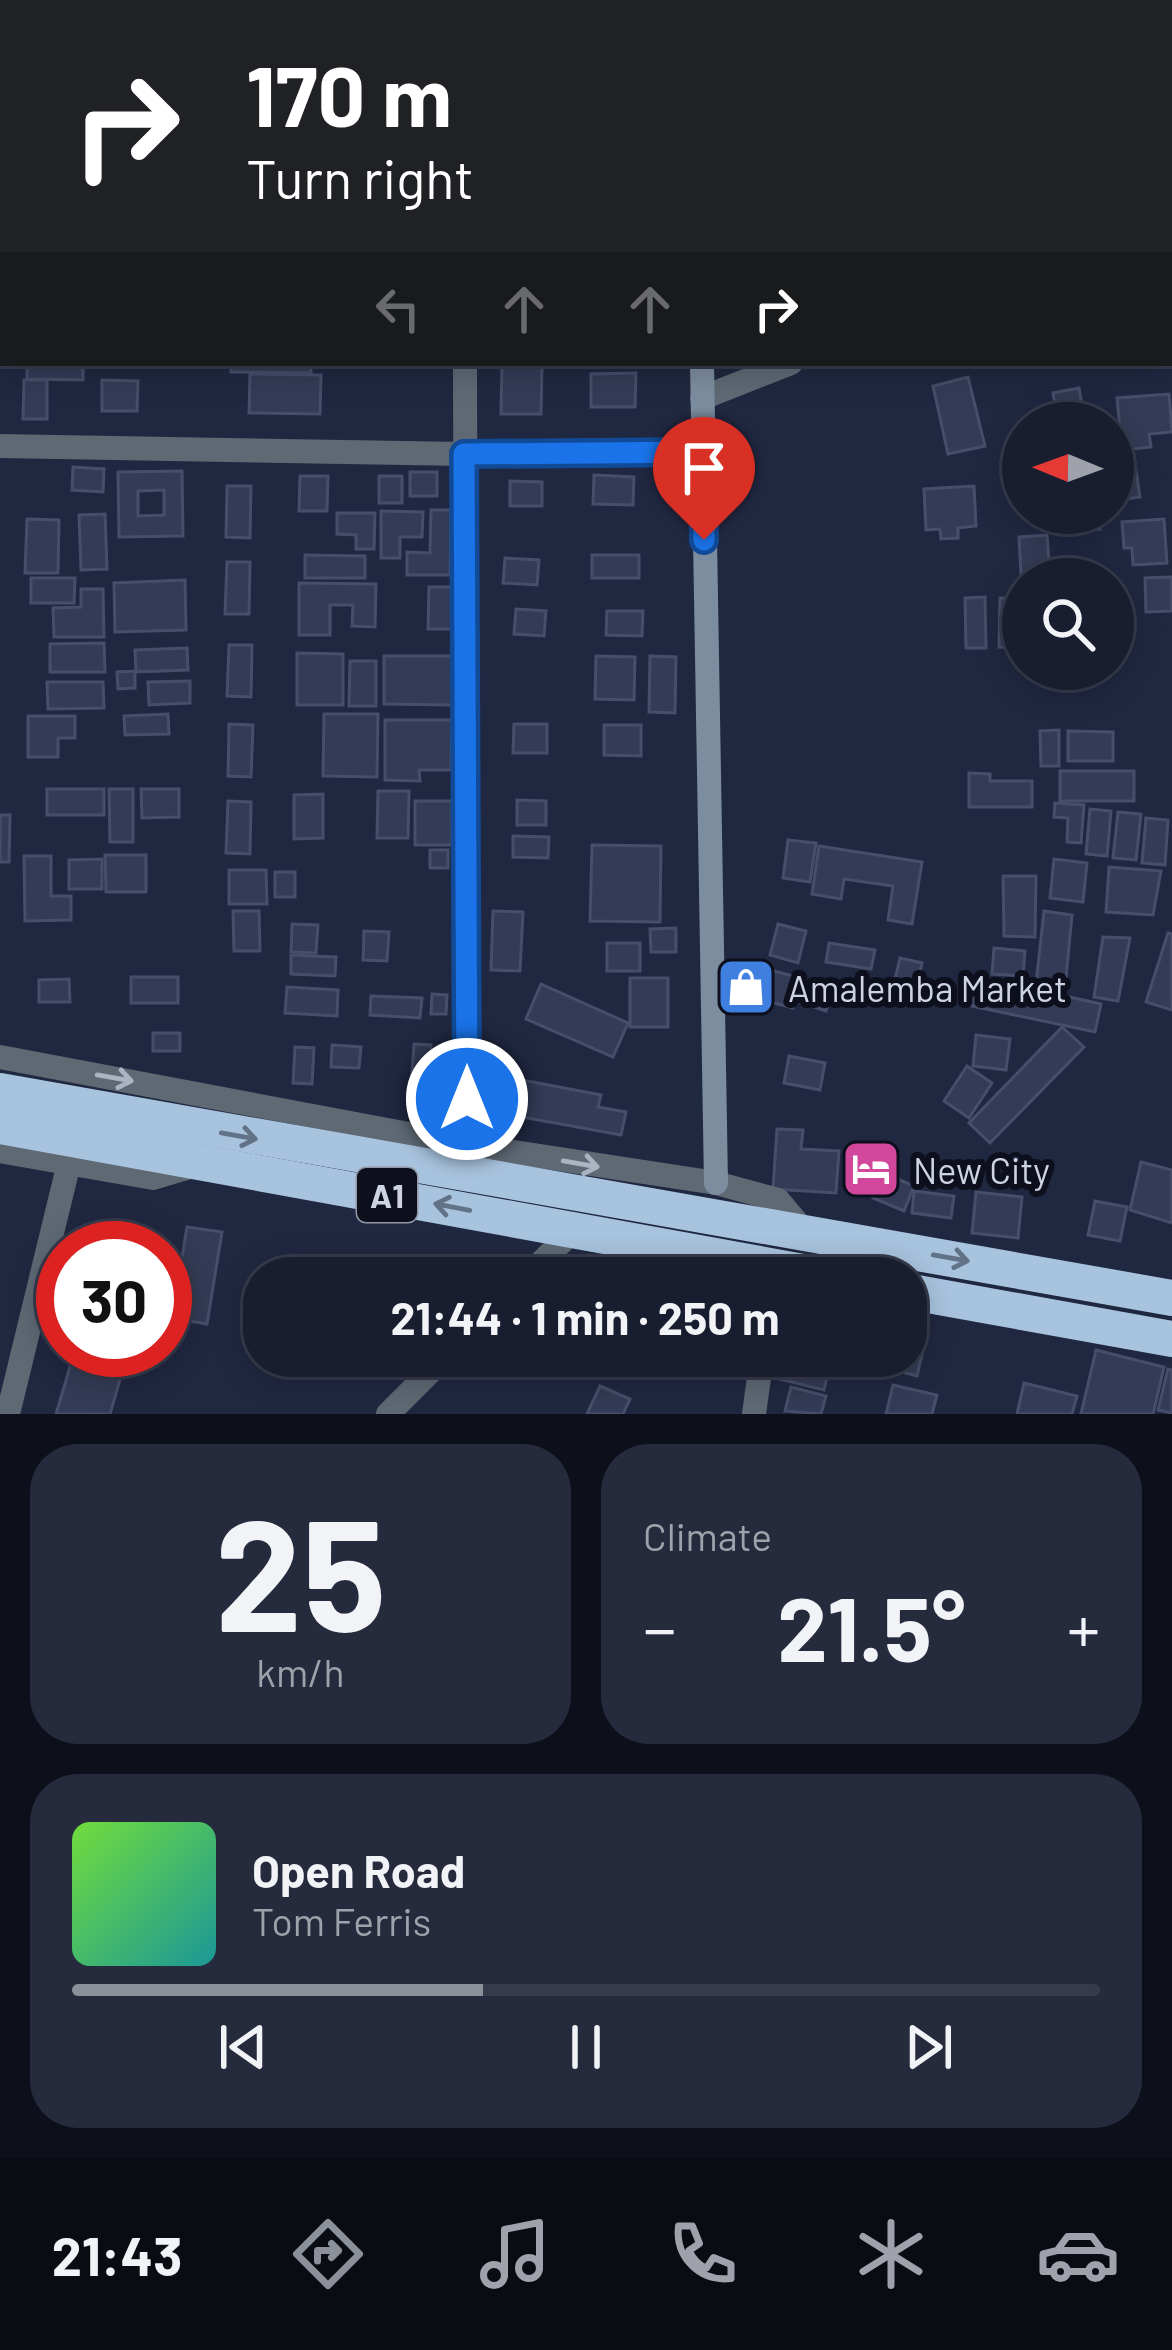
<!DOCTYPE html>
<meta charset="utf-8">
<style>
:root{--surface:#181d30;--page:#252a3c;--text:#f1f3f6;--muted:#9fa2ab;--line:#363b4c;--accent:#8c9099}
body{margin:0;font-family:Barlow,sans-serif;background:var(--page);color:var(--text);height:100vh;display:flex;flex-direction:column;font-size:45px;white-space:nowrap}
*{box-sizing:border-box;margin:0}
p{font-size:39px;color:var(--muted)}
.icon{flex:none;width:66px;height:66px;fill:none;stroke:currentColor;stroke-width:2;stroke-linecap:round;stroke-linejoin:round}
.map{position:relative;height:1414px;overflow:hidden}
.drawer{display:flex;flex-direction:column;gap:30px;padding:30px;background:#0d101a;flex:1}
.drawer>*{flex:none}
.hud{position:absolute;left:0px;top:0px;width:1173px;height:366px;box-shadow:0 6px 30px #0003,0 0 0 3px var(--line);background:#202124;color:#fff;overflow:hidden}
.needle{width:78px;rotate:271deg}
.tools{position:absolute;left:1002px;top:402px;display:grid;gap:24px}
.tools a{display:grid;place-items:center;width:132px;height:132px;border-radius:50%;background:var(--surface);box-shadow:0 6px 30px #0003,0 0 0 3px var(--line);font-size:60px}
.speed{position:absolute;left:36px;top:1221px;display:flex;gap:24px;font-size:60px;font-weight:700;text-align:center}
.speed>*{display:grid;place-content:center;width:156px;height:156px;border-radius:50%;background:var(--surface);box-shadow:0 6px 30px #0003,0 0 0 3px var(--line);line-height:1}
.speed .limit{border:18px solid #d22;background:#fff;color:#111}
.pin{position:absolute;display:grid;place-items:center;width:102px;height:102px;color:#fff;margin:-123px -51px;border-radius:50% 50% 50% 0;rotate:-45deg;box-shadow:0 0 12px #0007}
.pin .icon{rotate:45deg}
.me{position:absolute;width:132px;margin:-66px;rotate:0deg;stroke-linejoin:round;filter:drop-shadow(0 0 9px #0008)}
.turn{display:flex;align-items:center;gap:42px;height:252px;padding:0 48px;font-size:54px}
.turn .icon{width:156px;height:156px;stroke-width:2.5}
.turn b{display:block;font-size:84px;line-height:102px}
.lanes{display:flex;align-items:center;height:114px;padding:0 48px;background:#0003;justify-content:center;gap:60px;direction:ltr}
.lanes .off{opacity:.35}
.big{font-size:90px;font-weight:700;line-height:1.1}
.drawer .card{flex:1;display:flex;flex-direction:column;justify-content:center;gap:18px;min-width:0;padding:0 42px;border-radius:48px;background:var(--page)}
.drawer .dial{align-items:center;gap:0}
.dial b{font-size:156px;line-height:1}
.song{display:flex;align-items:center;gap:36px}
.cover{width:144px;height:144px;border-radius:18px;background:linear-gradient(135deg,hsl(100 70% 55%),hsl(180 70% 35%))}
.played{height:12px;border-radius:6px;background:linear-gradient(90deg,var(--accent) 40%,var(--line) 40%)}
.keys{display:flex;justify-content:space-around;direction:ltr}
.heat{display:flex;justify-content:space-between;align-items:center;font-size:66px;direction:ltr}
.drawer .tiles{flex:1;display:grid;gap:30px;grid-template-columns:1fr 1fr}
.card:last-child{grid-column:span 2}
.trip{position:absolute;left:243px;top:1257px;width:684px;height:120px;border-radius:48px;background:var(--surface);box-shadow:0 6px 30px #0003,0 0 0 3px var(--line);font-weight:700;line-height:120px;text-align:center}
.dock{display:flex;height:192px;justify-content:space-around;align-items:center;background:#0a0c13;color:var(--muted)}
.dock .icon{width:84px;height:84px}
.dock .selected{color:var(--accent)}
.dock b{font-size:54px;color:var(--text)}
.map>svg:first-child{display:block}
</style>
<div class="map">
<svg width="1172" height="1414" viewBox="0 0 1172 1414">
<rect width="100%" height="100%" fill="#202740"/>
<g fill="#333b56" stroke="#464e6a" stroke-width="3" fill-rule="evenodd">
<path d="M27,363H83V380L27,379Z"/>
<path d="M232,363H311V373L231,372Z"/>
<path d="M502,363H542L541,414H501Z"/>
<path d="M636,373L635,407H591V374Z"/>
<path d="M250,374L321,375L320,414L249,413Z"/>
<path d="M968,377L985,446L948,454L933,386Z"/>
<path d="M24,380H47V419H23Z"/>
<path d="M102,380L138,381L137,411H102Z"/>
<path d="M1079,388L1084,418L1058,423L1053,393Z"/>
<path d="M1169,394L1172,432L1149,434L1151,447L1122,450L1117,398Z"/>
<path d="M1134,457L1140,497L1113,501V460Z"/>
<path d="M73,467L104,469L103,492L72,490Z"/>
<path d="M182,471L183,536L119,537L118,472ZM164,490V515L138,516V491Z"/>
<rect x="410" y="472" width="27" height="24"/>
<path d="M594,475L634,477L633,505L593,504Z"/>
<path d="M300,476H328L327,511H299Z"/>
<rect x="379" y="476" width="23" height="27"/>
<path d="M510,481L542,482V506H510Z"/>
<path d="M227,486H251L250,538L226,537Z"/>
<path d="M974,486L976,526L958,528V538L941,539L940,529L926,530L924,489Z"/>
<path d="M431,510H451L450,575H407V552L430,553Z"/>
<path d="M381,511L423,512L422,537H400V558H381Z"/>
<path d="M337,513H375L374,549H356V535L337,534Z"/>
<path d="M1063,513H1099L1100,529L1064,531Z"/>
<path d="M105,514L107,569L81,570L79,515Z"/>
<path d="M27,519L59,520L58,573H25Z"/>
<path d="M1164,519L1167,563L1133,565L1132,548H1124L1122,522Z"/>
<path d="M1047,535L1050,573L1021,575L1019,537Z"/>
<path d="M305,555L365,556V578H305Z"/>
<rect x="592" y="555" width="47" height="23"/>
<path d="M505,558L539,560L537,585L503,583Z"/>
<path d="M227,562H250L249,614H225Z"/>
<path d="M1172,577V611L1146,612L1145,578Z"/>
<path d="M31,578H75L74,603H31Z"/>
<path d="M185,580L186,630L115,632L114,583Z"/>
<path d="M299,583L376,584L375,627L352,626L353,605H330V635H299Z"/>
<path d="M429,587H454V629H428Z"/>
<path d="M81,589H103L104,637H54L53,608L81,607Z"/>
<path d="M985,597L986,648H966L965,598Z"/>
<path d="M1000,598L1023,599V648L999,647Z"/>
<path d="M516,609L546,611L544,636L514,634Z"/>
<path d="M607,611H643L642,636L606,635Z"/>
<path d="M104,643L105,672H50V644Z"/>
<path d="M229,645H252L251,697L227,696Z"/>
<path d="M187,648L188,670L136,672L135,650Z"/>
<path d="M297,653L343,654V705H297Z"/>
<path d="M384,656H453L452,705L384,704Z"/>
<path d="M596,656L635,657L634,700L595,699Z"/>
<path d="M650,656L676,657L675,713L649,712Z"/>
<path d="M350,661H376V706H349Z"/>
<path d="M135,671V688L118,689L117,672Z"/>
<path d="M190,681V703L149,705L148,682Z"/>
<path d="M47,682H103L104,708L48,709Z"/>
<path d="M168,714L169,734L125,735L124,716Z"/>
<path d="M324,714H378L377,777L323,776Z"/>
<path d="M28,716H75V738H58V757H28Z"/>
<path d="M385,720H452L451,770H419L420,781L385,780Z"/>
<path d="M229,724L253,725L251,777L228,776Z"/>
<path d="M514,724H547V753H513Z"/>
<path d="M604,725H641V756L604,755Z"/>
<path d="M1059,730V766H1041L1040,731Z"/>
<path d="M1068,731L1113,732V761H1068Z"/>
<rect x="1060" y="771" width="74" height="30"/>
<path d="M969,773L990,774V781H1032V807H969Z"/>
<rect x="47" y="789" width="57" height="26"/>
<path d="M109,789H133V842H110Z"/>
<path d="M141,789H179V817L142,818Z"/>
<path d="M378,791H409L408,838H377Z"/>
<path d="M323,794V838L294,839V795Z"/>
<path d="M517,800L546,801V825H517Z"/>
<path d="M228,801L251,802L250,854L226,853Z"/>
<rect x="415" y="801" width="37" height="44"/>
<path d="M1055,803L1084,805L1081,843L1067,842L1068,818L1054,817Z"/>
<path d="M1090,809L1111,811L1107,856L1086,854Z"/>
<path d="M1118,812L1141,814L1136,860L1113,858Z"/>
<path d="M0,815H10L9,862H0Z"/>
<path d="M1146,818L1168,820L1165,865L1142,863Z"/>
<path d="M513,836L549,837L548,858L513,857Z"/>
<path d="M788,840L816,843L810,882L783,878Z"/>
<path d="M592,845L661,846L660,922L590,921Z"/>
<path d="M819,846L922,862L912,924L888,920L893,886L844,879L841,899L812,894Z"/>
<rect x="430" y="850" width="18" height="18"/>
<path d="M105,855H146V892H106Z"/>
<path d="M24,856H51V896H71V920L25,921Z"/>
<path d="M102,859V889H69V860Z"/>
<path d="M1054,859L1087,863L1083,902L1050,898Z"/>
<path d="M1109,867L1161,871L1153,915L1106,912Z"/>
<path d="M229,870H266L267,904H229Z"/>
<rect x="275" y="872" width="20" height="25"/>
<path d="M1003,876H1036L1035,937L1004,936Z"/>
<path d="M233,911H259L260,951H234Z"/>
<path d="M493,911L523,912L520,971L491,970Z"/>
<path d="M1044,911L1072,915L1065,988L1036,984Z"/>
<path d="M292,924L318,925L316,953L291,952Z"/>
<path d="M778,924L806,931L798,963L770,955Z"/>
<path d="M676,928V952H651L650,929Z"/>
<path d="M364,931L389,932L387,961L363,960Z"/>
<path d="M1168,933L1172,934V1010L1146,1002Z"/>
<path d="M1103,937L1130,938L1118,1001L1094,997Z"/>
<rect x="607" y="943" width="33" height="28"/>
<path d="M829,943L875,950L871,969L826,962Z"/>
<path d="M994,948L1025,951L1023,976L992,974Z"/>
<path d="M291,955L336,957L335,976L291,974Z"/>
<path d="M900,958L922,963L914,997L892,992Z"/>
<path d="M770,970L801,978L793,1008L762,1000Z"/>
<rect x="131" y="977" width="47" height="26"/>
<path d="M978,977L1101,1004L1095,1032L972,1006Z"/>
<rect x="630" y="978" width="38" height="49"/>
<path d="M69,979L70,1002H39V980Z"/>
<path d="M807,980L833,989L826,1011L800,1002Z"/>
<path d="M541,984L628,1023L613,1057L526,1019Z"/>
<path d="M287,987L338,990L337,1016L285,1013Z"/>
<path d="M432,994L447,995L446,1014H431Z"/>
<path d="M371,996L422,998L420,1018L370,1015Z"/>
<path d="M1062,1027L1084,1047L990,1143L969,1123Z"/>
<rect x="153" y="1033" width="27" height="18"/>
<path d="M976,1035L1010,1039L1006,1070L973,1066Z"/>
<path d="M414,1044L431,1045L428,1090L411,1089Z"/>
<path d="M332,1045L361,1047L359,1068L331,1067Z"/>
<path d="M295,1047L314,1048L312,1084L293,1083Z"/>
<path d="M789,1056L825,1063L820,1090L784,1083Z"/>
<path d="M439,1058L459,1059L457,1110L436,1109Z"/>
<path d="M967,1066L992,1083L969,1118L944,1101Z"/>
<path d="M507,1077L601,1095L598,1107L626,1112L621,1135L500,1113Z"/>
<path d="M777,1129L803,1130L801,1149L839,1151L836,1193L773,1189Z"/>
<path d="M1141,1162L1172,1170V1223L1130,1210Z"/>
<path d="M884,1173L914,1186L904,1211L873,1198Z"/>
<path d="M914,1191L954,1196L951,1218L912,1213Z"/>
<path d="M976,1192L1022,1197L1018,1238L972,1233Z"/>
<path d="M1095,1201L1127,1207L1120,1241L1088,1235Z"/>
<path d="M187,1227L222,1232L207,1324L172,1318Z"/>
<path d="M906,1332L926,1337L917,1376L893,1370L897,1356H906Z"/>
<path d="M75,1350L128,1352L110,1414H56Z"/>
<path d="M1096,1350L1164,1367L1153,1414H1081Z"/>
<path d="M784,1356H832L824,1390L779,1379Z"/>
<path d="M1168,1369L1172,1370V1413L1158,1410Z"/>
<path d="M1024,1383L1077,1396L1072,1414H1017Z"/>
<path d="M893,1385L937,1395L932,1414H886Z"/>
<path d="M600,1386L630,1399L623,1414H587Z"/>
<path d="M791,1387L826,1396L821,1414L785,1411Z"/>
</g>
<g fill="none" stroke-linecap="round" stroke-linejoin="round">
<g stroke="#5e6974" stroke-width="24">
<path d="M467,0V3"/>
<path d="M929,3L939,0"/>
<path d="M1170,235H1172"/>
<path d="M465,363L467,1145"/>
<path d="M702,398L791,363"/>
<path d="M0,446L464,454L703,452"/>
<path d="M0,1057L467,1145L716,1183L778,1200L804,1231"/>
<path d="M0,1151L153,1178L193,1166"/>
<path d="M525,1278L573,1231"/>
<path d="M8,1414L69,1163"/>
<path d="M388,1414L446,1356"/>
<path d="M754,1414L762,1356"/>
</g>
<g stroke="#7c8d9f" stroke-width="24">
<path d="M702,0V3"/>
<path d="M702,363L716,1183"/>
</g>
<g stroke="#a8c3de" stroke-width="36">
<path d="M0,1091L1172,1298"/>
<path d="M0,1126L836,1278"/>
<path d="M906,1291L1172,1339"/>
</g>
</g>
<defs><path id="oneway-shaft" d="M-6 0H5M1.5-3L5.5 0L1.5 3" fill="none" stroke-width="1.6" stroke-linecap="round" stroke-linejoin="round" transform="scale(3)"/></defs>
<g stroke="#acb3c2">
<use href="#oneway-shaft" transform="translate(115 1078) rotate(10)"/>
<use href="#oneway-shaft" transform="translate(581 1164) rotate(10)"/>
</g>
<g stroke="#627287">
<use href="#oneway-shaft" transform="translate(239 1136) rotate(10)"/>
<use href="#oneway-shaft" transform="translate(452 1207) rotate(-169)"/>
<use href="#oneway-shaft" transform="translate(951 1258) rotate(10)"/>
</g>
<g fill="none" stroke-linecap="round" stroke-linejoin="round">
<defs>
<path id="route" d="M467,1099L464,454L703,452L704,540"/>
</defs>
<use href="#route" stroke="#114b97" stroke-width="30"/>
<use href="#route" stroke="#1a73e8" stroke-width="21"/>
</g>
<defs>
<symbol id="shop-square" viewBox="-11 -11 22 22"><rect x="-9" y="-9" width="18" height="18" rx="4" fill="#3f7fe0" stroke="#0d101c"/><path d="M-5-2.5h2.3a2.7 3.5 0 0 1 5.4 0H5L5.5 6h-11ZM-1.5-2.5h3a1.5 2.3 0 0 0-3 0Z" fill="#fff"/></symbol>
<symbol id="hotel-square" viewBox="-11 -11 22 22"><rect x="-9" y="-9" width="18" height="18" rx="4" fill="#d1479c" stroke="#0d101c"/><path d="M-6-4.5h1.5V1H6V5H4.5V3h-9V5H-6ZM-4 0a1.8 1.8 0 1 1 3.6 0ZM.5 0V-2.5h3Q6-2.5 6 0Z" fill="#fff"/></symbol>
</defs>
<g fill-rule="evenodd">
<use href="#shop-square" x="713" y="954" width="66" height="66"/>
<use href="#hotel-square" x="838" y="1136" width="66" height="66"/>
</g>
<g text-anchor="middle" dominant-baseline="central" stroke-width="12" stroke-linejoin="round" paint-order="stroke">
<rect fill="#0d101c" stroke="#9398a7" stroke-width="3" x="357" y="1168" width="60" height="54" rx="9"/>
<g font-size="33" font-weight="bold" fill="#cdd3e3">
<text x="387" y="1195">A1</text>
</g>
<g font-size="36" fill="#cdd3e3" stroke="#0d101c" text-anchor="start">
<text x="788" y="987">Amalemba Market</text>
<text x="913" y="1169">New City</text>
</g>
</g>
</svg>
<div class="tools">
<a><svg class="needle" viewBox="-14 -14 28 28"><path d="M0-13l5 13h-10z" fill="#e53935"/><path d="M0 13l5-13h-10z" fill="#9fa2ab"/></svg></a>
<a><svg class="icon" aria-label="search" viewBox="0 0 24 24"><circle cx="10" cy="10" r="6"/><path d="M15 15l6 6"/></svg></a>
</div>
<div class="speed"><div class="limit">30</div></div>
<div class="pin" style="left:704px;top:540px;background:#d93025"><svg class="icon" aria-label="arrive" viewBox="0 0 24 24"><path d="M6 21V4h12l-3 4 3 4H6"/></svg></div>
<svg class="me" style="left:467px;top:1099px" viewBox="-20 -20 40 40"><circle r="17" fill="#1a73e8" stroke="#fff" stroke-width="3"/><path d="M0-11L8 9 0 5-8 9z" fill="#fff"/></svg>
<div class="trip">21:44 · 1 min · 250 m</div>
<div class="hud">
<div class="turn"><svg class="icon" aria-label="right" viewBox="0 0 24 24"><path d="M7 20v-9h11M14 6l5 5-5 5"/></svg><div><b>170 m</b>Turn right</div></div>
<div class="lanes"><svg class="icon off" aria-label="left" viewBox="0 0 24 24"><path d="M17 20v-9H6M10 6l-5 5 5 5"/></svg><svg class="icon off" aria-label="ahead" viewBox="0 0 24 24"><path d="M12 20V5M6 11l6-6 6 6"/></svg><svg class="icon off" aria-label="ahead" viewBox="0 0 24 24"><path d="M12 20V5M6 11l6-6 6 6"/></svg><svg class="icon" aria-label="right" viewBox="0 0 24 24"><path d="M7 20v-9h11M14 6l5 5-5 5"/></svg></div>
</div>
</div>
<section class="drawer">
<div class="tiles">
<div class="card dial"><b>25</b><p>km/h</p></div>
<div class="card"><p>Climate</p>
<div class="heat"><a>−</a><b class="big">21.5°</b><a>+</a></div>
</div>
<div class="card">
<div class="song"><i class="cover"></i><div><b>Open Road</b><p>Tom Ferris</p></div></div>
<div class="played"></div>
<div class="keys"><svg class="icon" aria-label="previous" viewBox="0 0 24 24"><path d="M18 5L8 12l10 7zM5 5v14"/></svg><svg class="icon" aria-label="pause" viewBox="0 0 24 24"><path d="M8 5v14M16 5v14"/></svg><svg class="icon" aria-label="next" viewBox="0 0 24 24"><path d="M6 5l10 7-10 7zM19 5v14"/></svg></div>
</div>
</div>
</section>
<nav class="dock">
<b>21:43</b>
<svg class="icon selected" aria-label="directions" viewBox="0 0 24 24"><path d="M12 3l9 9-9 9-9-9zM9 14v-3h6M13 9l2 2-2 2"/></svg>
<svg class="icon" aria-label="music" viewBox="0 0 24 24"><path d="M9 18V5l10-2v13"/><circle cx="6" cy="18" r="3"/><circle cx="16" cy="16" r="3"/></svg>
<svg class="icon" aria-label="phone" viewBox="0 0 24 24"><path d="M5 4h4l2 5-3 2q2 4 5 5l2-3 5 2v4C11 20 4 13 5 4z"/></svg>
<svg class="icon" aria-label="climate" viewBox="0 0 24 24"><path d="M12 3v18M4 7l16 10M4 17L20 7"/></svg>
<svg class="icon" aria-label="car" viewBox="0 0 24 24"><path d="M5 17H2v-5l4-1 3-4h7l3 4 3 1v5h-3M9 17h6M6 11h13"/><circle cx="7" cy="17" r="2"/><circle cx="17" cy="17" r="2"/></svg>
</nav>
